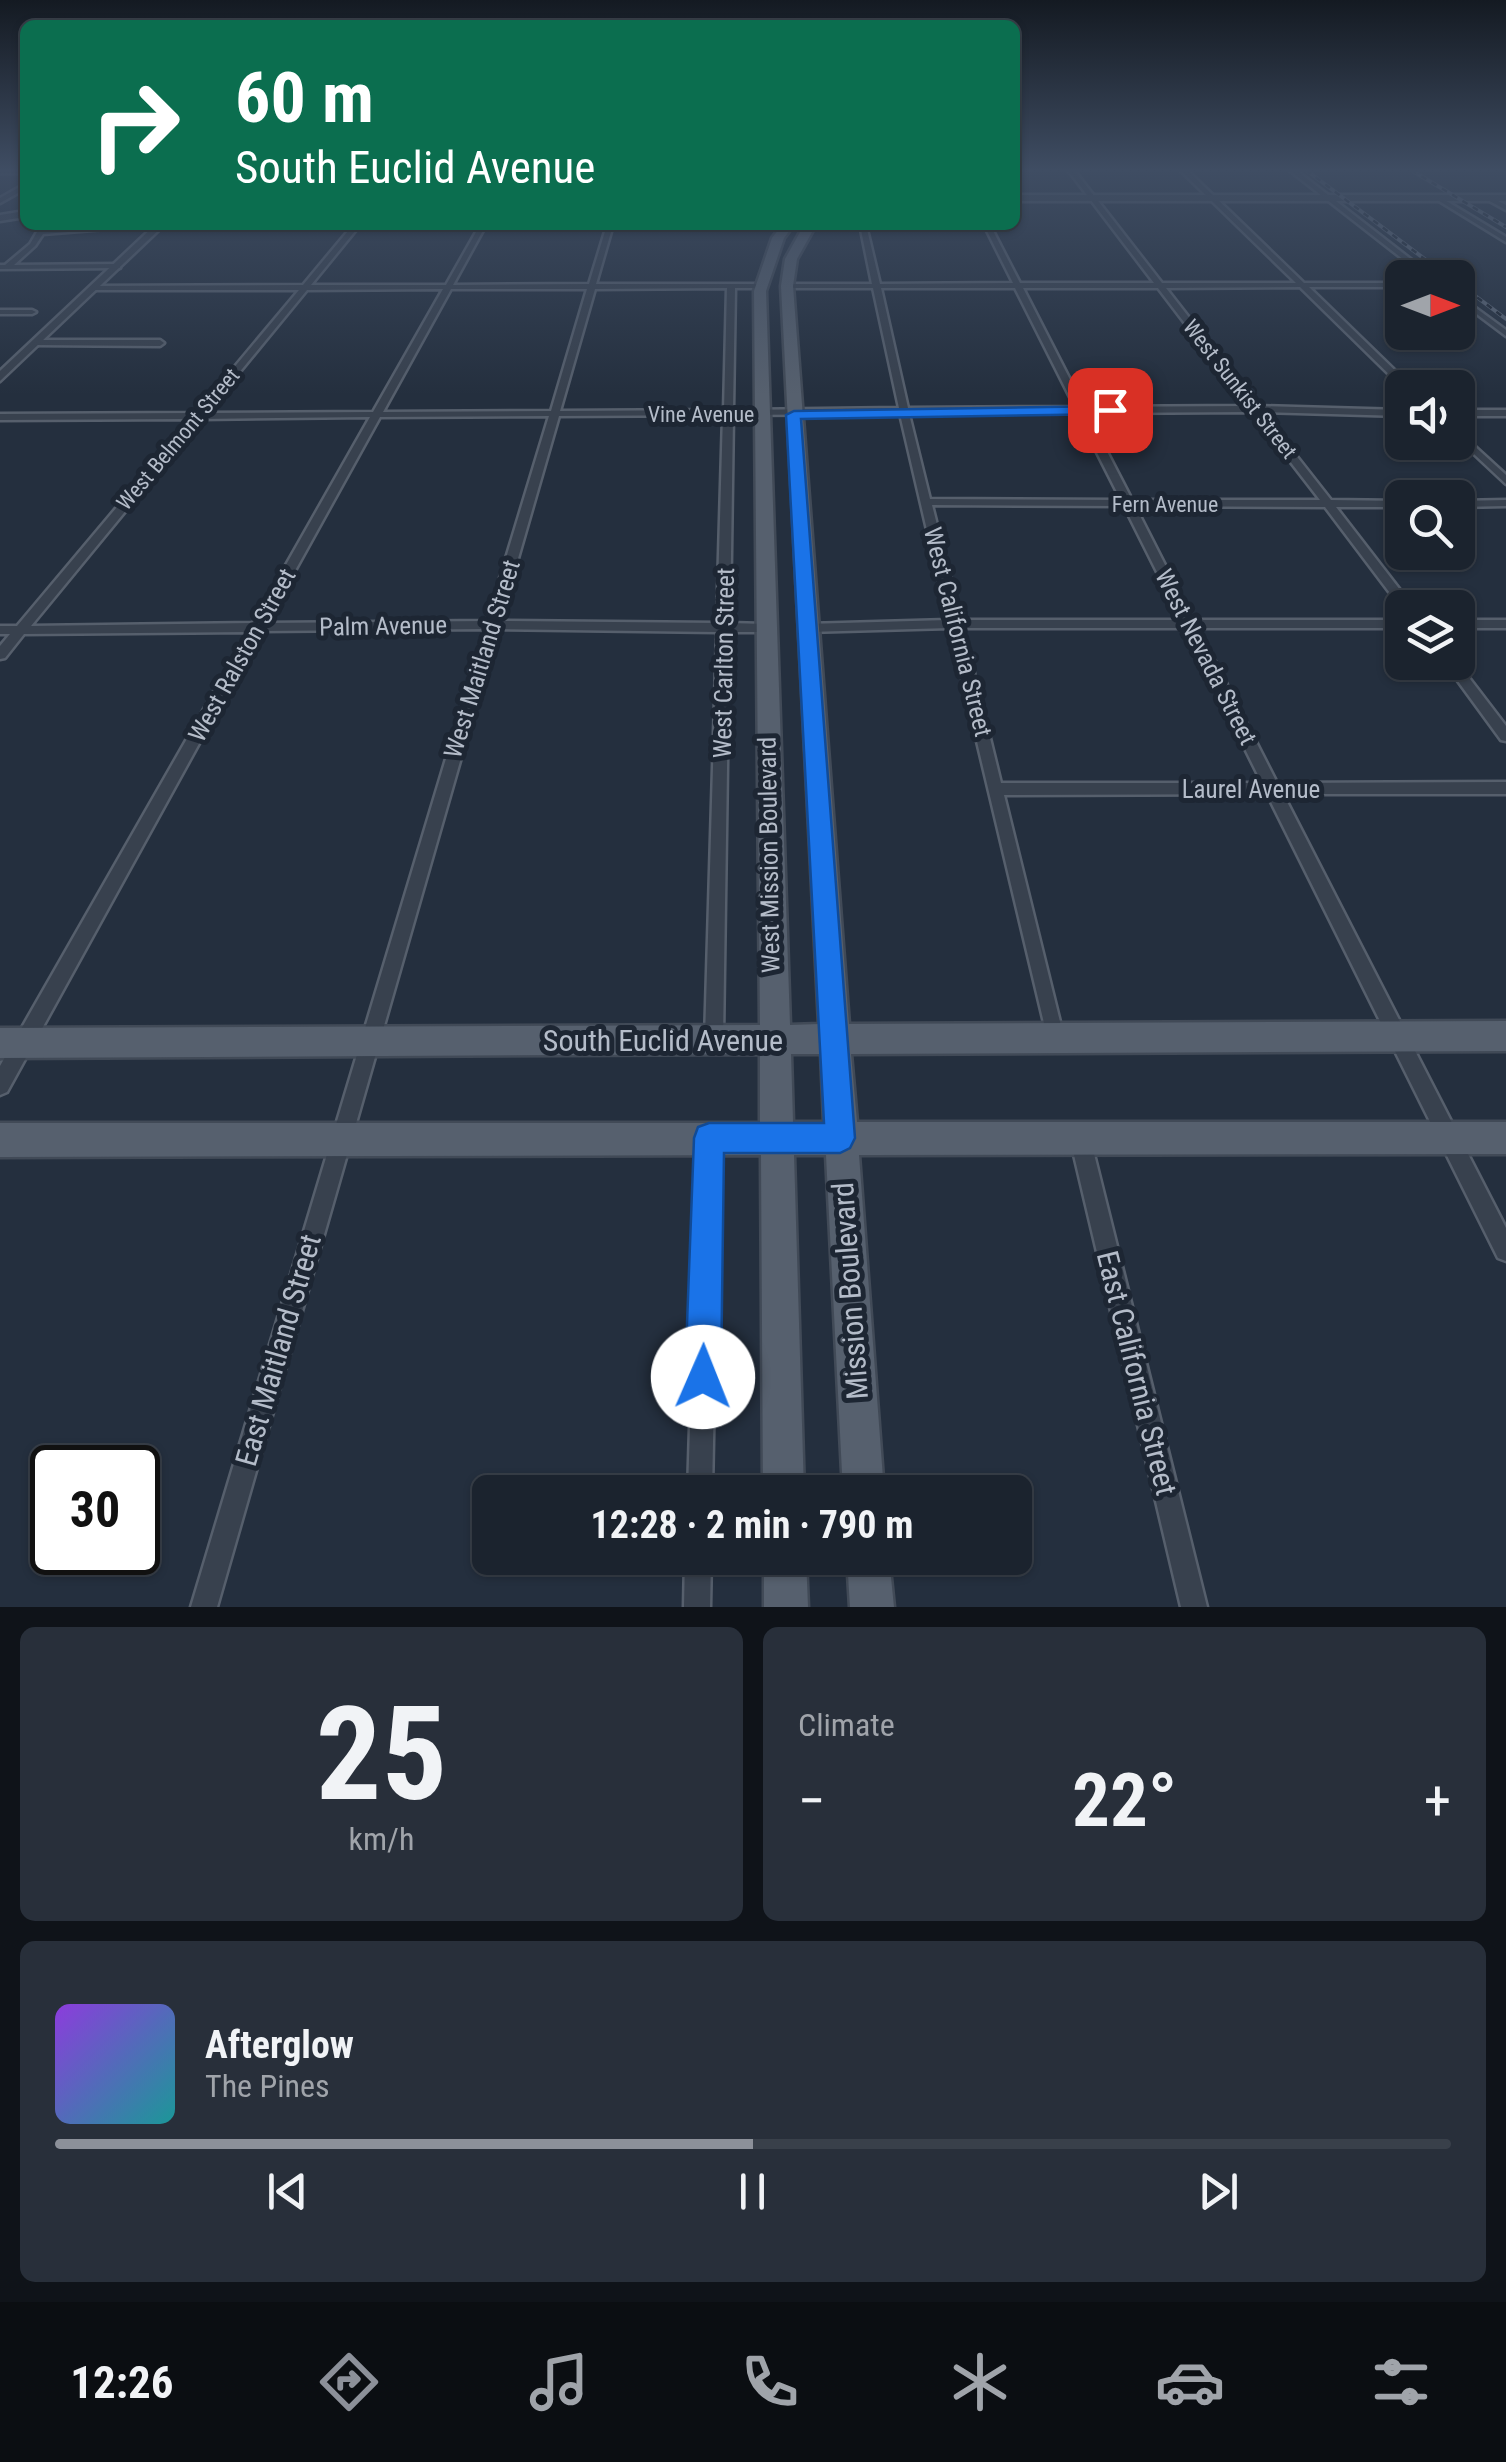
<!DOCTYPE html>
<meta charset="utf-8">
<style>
:root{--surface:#1b232e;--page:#282f3a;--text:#f1f3f6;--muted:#a0a4aa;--line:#39404a;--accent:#8c9099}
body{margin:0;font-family:"Roboto Condensed",sans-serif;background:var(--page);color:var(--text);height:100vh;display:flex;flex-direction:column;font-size:38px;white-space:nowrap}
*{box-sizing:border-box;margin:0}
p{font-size:32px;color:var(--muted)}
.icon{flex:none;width:55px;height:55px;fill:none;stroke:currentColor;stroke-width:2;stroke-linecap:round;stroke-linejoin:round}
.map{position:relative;height:1607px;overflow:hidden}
.drawer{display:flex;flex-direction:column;gap:20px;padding:20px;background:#0f1319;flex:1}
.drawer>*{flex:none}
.banner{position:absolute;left:20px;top:20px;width:1000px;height:210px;border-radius:15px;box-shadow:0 2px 8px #0004,0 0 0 2px var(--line);background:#0b6e4f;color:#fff;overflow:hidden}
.needle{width:65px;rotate:90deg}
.tools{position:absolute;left:1385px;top:260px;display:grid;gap:20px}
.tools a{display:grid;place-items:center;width:90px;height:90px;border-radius:15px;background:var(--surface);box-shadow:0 2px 8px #0004,0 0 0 2px var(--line);font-size:50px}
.speed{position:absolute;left:30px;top:1445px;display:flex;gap:20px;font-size:50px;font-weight:700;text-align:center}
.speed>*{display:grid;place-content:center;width:130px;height:130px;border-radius:50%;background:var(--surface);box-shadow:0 2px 8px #0004,0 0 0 2px var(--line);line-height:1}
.speed .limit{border:5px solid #111;border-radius:15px;background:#fff;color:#111}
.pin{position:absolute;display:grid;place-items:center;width:85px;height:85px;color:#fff;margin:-42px;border-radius:20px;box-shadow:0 5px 15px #0006}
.me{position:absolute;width:110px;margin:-55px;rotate:1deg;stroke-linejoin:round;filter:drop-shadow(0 0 8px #0008)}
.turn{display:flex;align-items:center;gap:35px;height:210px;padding:0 50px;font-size:45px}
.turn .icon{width:130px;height:130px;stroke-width:2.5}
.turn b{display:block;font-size:70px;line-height:85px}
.big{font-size:75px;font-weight:700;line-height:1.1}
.drawer .widget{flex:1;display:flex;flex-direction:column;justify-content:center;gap:15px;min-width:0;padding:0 35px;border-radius:15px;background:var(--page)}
.drawer .dial{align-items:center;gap:0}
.dial b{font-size:130px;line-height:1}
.song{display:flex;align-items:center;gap:30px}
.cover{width:120px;height:120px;border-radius:15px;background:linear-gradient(135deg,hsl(270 70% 55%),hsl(180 70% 35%))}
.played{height:10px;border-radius:5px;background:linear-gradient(90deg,var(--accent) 50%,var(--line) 50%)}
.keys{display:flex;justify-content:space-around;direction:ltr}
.heat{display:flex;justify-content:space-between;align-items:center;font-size:55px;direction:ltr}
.drawer .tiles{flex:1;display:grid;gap:20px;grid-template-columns:1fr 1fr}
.widget:last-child{grid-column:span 2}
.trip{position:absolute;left:472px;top:1475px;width:560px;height:100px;border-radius:15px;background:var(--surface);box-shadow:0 2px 8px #0004,0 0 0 2px var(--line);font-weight:700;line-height:100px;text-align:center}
.tab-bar{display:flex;height:160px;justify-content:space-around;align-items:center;background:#0b0e12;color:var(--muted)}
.tab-bar .icon{width:70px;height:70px}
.tab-bar .on{color:var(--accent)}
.tab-bar b{font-size:45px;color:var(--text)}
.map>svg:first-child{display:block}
</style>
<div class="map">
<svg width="1506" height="1607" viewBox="0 0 1506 1607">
<rect width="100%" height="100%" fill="#242f3e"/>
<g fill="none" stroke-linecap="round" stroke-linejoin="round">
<defs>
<g id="minor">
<rect x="0" y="170" width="25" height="3"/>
<path d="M1068,170H1074L1162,283H1296L1180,170H1187L1304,283H1402V287H1309L1413,388H1403L1300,287L1166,288L1258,406L1402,410V416L1262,412L1331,500L1402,501V507H1336L1414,608L1402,609L1325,507L1135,506L1193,620H1402V628H1198L1277,783L1506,782V794H1283L1506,1228V1261L1498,1258L1267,794L1004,795L1064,1038L1061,1044L1055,1047L1049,1044L950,628L807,632L801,628L807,624L948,620L900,414L733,415L730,623L767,624L773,628L767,632H729L723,1039L720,1045L714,1048L708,1045L705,1039L717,632L498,629L217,1607H191L485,629L261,631L7,1092L0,1095V1066L248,632L24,634L5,658L0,659V646L10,634H0V626H17L191,419L0,420V414L196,413L299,290H95L92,286L303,285L353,225H360L311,285H446L480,225H486L453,285L589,284L607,225H613L596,284H762L766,286L762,288H735L733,410L899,408L873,288H787L784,284H872L860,225H866L880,284L1013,283L984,225H990L1020,283H1154ZM727,288L724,410L560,411L595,289ZM881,288H1015L1075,407L908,408ZM1023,288H1158L1248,406L1084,407ZM443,289L373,412L206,413L307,290ZM451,289H587L551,411L383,412ZM1252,412L1320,500H1132L1087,413ZM1077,413L1121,500L930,499L909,414ZM723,415L717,623L500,621L559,416ZM549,416L487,621L266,623L380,417ZM370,417L253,623L31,626L201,419ZM932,505L1124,506L1181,620H961ZM963,628H1185L1262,783H1001Z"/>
<path d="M1289,170H1296L1435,278H1427Z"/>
<path d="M25,184V189L0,203V198Z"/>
<path d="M1438,196L1506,237V242L1436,199Z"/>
<path d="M1488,196L1506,205V210L1486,199Z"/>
<path d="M47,225L45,230L127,225L131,227L43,234L35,246L14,265L117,264L120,268L0,269V265H5L30,244L41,225Z"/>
<path d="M1458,295L1506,330V336L1458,300Z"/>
<path d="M0,310H32L36,312L32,314H0Z"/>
<path d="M36,340H160L164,343L160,346L33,345L32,343Z"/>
<rect x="1458" y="410" width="48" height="6"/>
<path d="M1458,431L1506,475V484L1458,439Z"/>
<path d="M1506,500V506L1458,507V501Z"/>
<rect x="1458" y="620" width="48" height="8"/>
<path d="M1444,662H1457L1506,726V741L1501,740Z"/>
<path d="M709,1128L716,1131L719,1138L712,1492H688L699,1138L702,1131Z"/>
<path d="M1080,1128L1087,1131L1090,1138L1207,1607H1181L1070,1138L1073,1131Z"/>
<path d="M685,1558H711L710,1607H684Z"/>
</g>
<g id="tertiary">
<rect x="1015" y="195" width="491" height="6"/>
<path d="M25,211V217L0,221V215Z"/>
<path d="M155,225H164L0,381V371Z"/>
</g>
<g id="primary">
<path d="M782,225H794L784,238L766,291L790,1025L819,1024L781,286L785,259L804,225H816L797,259L793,286L849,1024L1506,1021V1051L851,1054L857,1122H1506V1154L859,1155L884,1492H843L826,1155H794L804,1492H763L761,1155L0,1157V1123H760V1054L0,1058V1028L760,1025L754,291L772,238ZM791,1054H821L824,1122H793Z"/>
<path d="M764,1558H806L808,1607H764Z"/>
<path d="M847,1558H889L894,1607H850Z"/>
</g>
</defs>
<use href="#minor" stroke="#565f6c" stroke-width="5"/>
<use href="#tertiary" stroke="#565f6c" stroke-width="5"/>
<use href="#primary" stroke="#414a57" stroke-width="5"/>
<use href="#minor" fill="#38414e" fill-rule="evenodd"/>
<use href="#tertiary" fill="#38414e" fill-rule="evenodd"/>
<use href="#primary" fill="#56606e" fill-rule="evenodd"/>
<defs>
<g id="rail">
<path d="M1306,170L1450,278"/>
<path d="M1411,170L1506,227"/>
<path d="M1458,283L1506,319"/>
</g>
</defs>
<use href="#rail" stroke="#5a6575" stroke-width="4"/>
<use href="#rail" stroke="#1d2633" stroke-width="2.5" stroke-dasharray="6" stroke-linecap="butt"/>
</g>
<linearGradient id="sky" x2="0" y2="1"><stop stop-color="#141a22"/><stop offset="0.43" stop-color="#3f4d63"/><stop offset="1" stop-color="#3f4d63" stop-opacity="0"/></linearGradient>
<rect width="1506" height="395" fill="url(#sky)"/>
<path fill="#1a73e8" stroke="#114b97" stroke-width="2.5" d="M1110,406L1115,407V414L801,419L855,1138L850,1148L840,1153H724L721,1377L715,1389L703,1395L691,1389L685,1377L694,1138L698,1127L709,1123H824L786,415L794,411Z"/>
<g text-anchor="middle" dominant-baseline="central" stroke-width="10" stroke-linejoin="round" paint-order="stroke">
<g font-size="22" fill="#b4bcc9" stroke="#1d2633">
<text transform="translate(1240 389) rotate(52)">West Sunkist Street</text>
<text x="701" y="414">Vine Avenue</text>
<text transform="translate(178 439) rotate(-50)">West Belmont Street</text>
<text x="1165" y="504">Fern Avenue</text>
</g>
<g font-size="25" fill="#b4bcc9" stroke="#1d2633">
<text transform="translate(383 626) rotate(-1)">Palm Avenue</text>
<text transform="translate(958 632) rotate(76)">West California Street</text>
<text transform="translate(242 655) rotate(-61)">West Ralston Street</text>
<text transform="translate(1206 657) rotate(63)">West Nevada Street</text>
<text transform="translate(482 659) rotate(-73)">West Maitland Street</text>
<text transform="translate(724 663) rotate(-89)">West Carlton Street</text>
<text x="1251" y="789">Laurel Avenue</text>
<text transform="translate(769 855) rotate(-91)">West Mission Boulevard</text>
</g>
<g font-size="30" fill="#b4bcc9" stroke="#1d2633">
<text x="663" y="1040">South Euclid Avenue</text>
<text transform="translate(850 1291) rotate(-94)">Mission Boulevard</text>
<text transform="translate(278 1350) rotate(-74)">East Maitland Street</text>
<text transform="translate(1137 1373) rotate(76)">East California Street</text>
</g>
</g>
</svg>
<div class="tools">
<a><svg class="needle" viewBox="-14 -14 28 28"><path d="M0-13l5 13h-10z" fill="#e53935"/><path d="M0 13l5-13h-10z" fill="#a0a4aa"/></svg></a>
<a><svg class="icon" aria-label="sound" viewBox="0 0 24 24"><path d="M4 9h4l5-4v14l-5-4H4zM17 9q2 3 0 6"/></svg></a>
<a><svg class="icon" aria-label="search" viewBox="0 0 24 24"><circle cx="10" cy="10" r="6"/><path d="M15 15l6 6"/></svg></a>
<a><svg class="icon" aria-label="layers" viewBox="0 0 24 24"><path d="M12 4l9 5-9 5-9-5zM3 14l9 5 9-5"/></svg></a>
</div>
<div class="speed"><div class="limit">30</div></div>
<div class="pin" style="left:1110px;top:410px;background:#d93025"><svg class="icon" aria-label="arrive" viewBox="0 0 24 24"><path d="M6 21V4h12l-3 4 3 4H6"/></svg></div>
<svg class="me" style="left:703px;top:1377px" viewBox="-20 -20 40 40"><circle r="19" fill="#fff"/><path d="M0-13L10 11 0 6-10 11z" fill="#1a73e8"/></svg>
<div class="trip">12:28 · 2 min · 790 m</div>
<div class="banner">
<div class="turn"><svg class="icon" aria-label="right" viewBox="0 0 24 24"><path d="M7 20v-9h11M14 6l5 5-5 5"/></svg><div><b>60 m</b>South Euclid Avenue</div></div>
</div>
</div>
<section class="drawer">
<div class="tiles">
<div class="widget dial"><b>25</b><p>km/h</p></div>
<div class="widget"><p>Climate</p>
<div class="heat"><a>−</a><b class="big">22°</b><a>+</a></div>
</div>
<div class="widget">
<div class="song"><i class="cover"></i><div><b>Afterglow</b><p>The Pines</p></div></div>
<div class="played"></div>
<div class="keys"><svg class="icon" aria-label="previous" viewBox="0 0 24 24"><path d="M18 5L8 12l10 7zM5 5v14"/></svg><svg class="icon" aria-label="pause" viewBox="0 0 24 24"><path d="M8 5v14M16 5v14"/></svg><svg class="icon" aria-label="next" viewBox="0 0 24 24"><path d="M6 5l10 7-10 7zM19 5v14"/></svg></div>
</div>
</div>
</section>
<nav class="tab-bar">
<b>12:26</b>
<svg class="icon on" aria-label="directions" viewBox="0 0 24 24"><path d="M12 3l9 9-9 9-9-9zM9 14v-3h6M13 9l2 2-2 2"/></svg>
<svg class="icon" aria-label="music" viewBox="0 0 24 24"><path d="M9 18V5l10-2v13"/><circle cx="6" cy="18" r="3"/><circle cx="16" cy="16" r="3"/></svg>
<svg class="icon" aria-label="phone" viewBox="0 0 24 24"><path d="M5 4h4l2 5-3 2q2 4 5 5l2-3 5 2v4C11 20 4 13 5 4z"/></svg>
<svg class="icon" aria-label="climate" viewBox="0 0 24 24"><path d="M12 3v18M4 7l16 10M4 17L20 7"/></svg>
<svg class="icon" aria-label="car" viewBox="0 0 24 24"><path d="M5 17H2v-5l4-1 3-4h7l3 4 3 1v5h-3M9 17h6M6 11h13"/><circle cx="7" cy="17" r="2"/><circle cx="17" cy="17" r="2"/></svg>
<svg class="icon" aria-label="filters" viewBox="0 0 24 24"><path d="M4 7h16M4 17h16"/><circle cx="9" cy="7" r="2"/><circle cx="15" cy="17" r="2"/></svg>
</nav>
